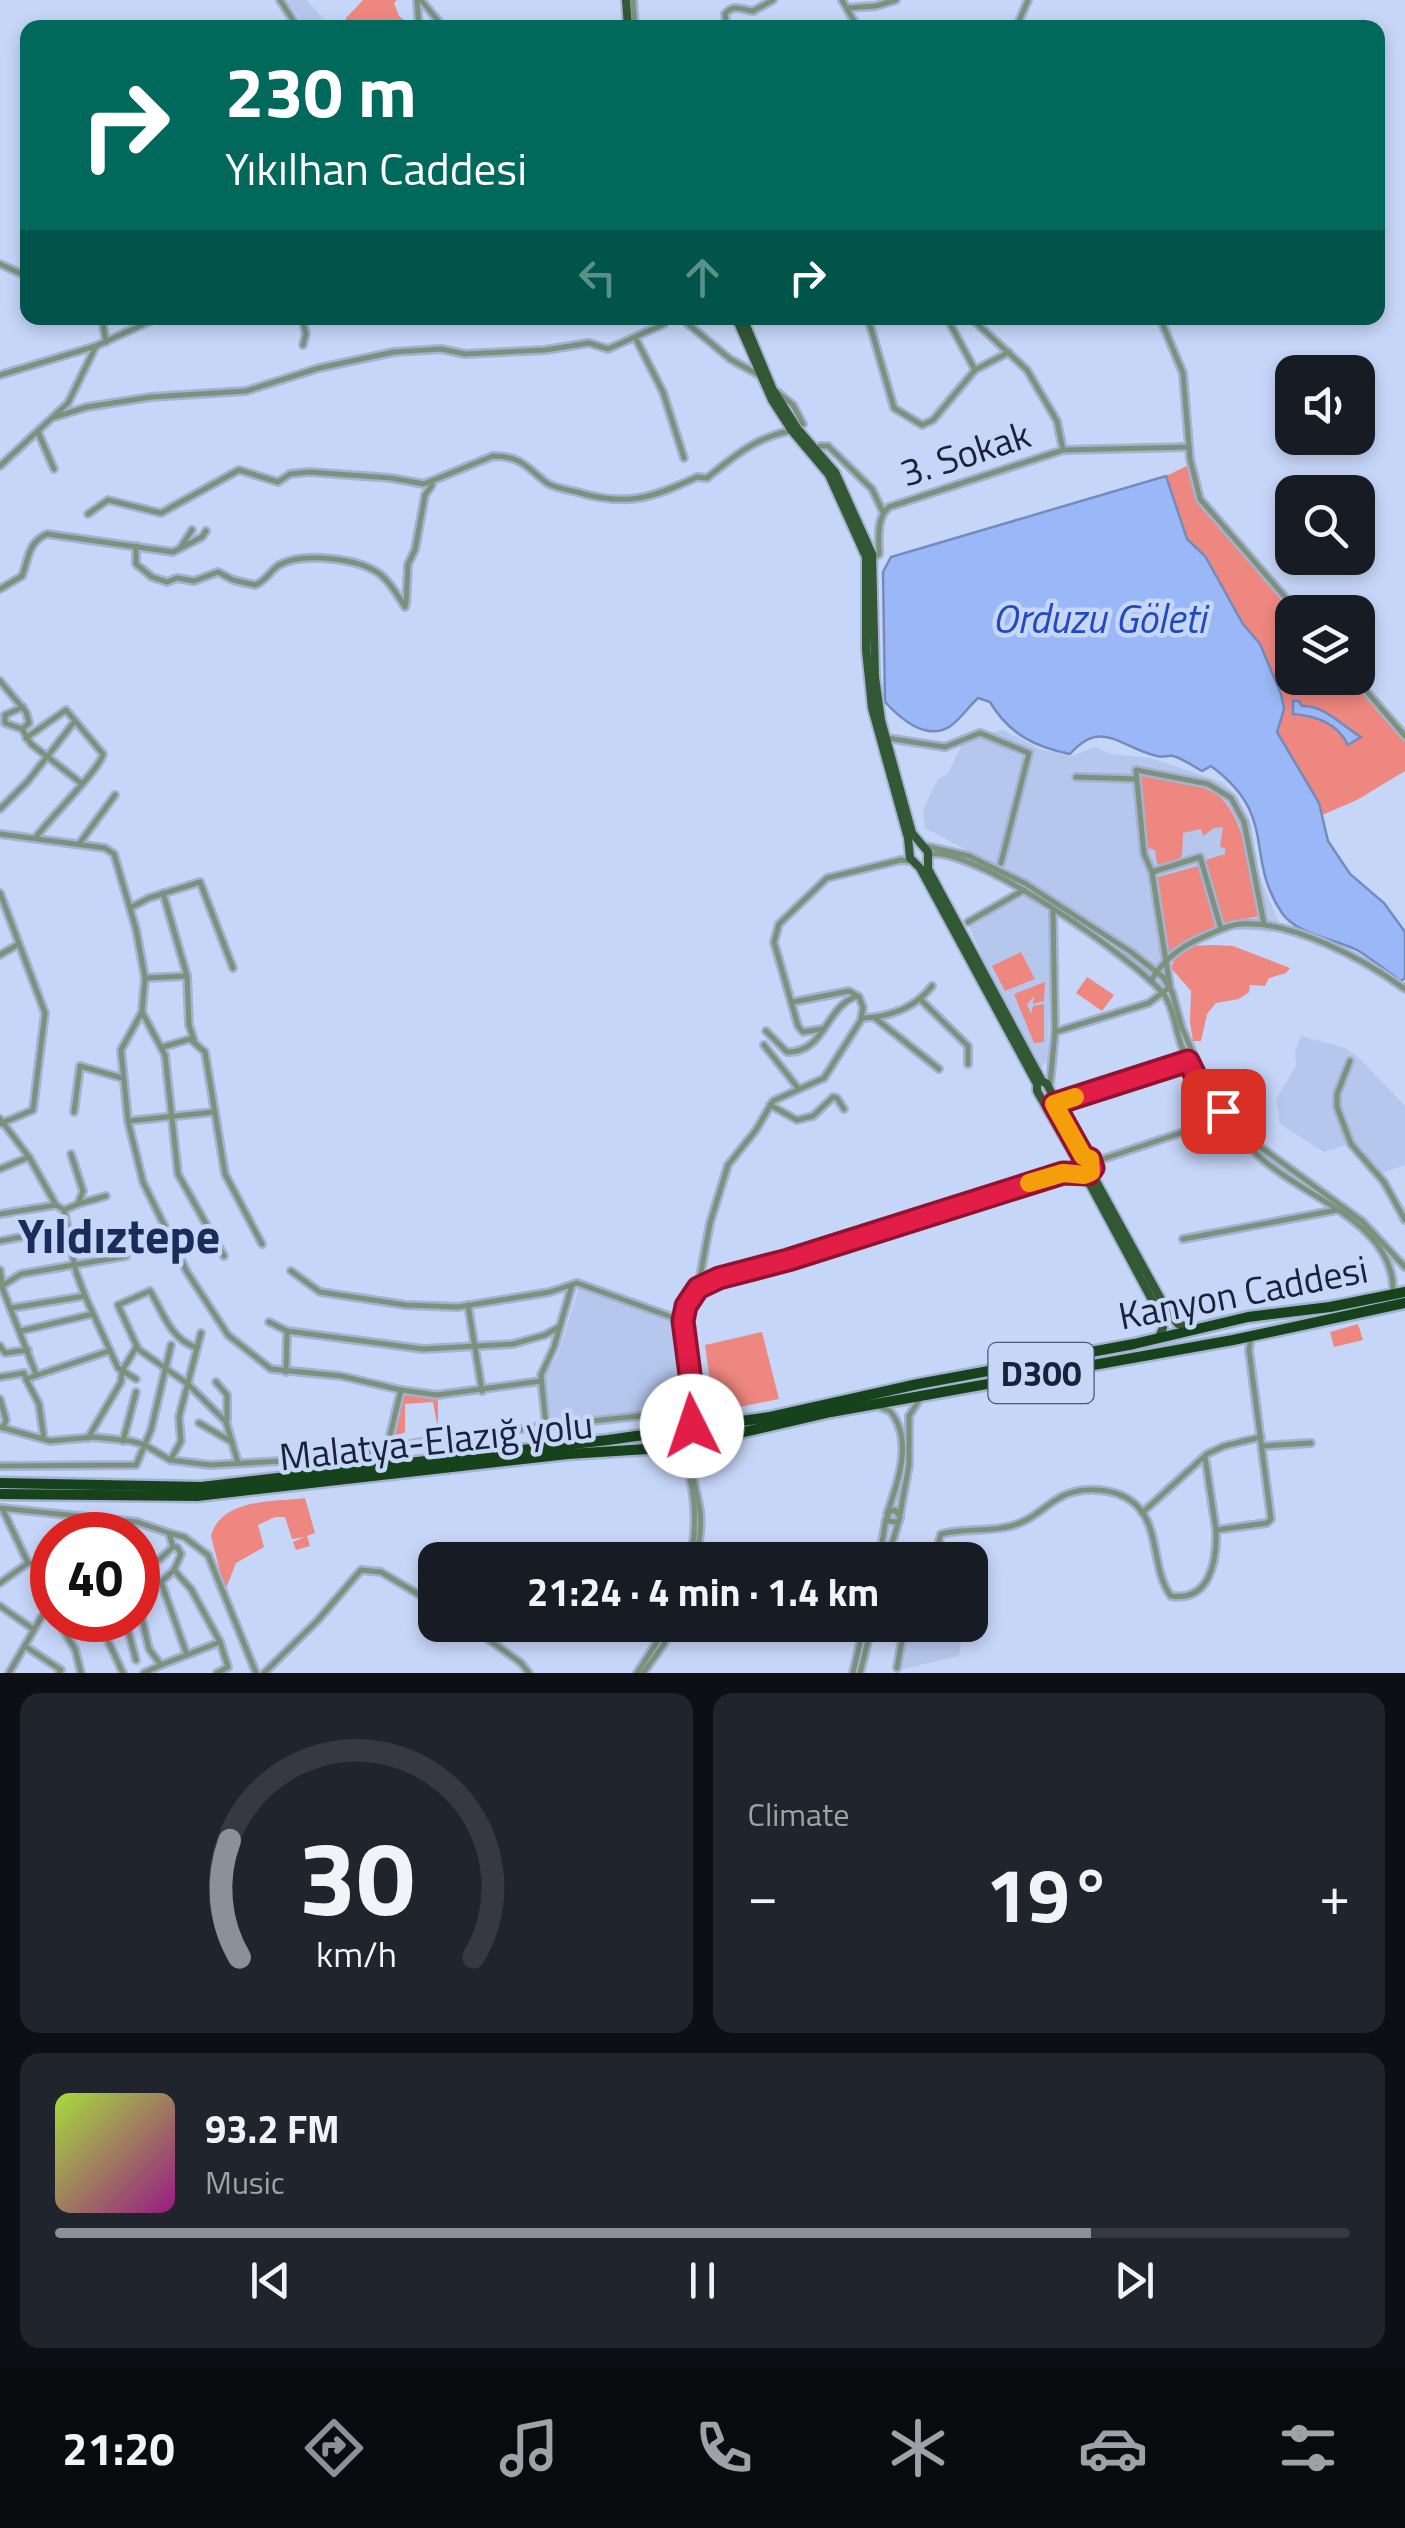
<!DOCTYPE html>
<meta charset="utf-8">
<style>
:root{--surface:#171b24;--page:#20242c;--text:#f1f3f6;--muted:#9ea1a6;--line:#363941;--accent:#8c9099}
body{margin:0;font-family:"Titillium Web",sans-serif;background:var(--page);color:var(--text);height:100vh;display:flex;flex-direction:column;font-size:38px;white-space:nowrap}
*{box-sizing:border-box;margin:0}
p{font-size:32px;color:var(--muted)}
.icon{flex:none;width:55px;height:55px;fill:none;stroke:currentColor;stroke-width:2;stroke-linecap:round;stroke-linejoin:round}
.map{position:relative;height:1673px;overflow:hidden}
.sheet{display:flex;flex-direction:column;gap:20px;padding:20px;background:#0d0f14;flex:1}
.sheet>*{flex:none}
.hud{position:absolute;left:20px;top:20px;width:1365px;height:305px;border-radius:20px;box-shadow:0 5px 15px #0003;background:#00695c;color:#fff;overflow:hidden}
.controls{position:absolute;left:1275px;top:355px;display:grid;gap:20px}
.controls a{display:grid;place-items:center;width:100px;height:100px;border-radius:20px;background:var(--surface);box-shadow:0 5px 15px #0003;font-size:50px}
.speed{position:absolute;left:30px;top:1512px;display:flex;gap:20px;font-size:50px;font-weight:700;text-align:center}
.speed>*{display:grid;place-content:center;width:130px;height:130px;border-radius:50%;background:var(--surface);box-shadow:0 5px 15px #0003;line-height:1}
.speed .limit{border:15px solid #d22;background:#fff;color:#111}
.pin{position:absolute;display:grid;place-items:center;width:85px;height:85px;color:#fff;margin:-42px;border-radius:20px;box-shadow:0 5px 15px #0006}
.me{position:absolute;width:110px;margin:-55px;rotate:356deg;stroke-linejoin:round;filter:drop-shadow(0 0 8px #0008)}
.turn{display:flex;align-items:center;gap:35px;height:210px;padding:0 40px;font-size:45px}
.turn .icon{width:130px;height:130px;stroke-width:2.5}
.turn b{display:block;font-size:70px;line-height:85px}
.lanes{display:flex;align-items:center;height:95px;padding:0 40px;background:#0003;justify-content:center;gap:50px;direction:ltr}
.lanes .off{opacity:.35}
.big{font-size:75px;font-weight:700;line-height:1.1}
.sheet .widget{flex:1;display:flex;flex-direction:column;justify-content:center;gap:15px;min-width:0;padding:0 35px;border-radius:20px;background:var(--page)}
.sheet .dial{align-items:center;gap:0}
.dial svg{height:260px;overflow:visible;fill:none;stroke:var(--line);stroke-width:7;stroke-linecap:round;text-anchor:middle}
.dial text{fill:var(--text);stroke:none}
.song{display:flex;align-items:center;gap:30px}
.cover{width:120px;height:120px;border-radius:15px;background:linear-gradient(135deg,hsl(80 70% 55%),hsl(310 70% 35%))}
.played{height:10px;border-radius:5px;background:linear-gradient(90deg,var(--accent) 80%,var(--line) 80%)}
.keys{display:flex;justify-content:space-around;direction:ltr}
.heat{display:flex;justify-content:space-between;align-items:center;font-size:55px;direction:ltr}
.sheet .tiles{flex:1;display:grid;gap:20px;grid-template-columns:1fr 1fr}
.widget:last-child{grid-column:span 2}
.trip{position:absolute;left:418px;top:1542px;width:570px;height:100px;border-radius:20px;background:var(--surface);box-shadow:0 5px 15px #0003;font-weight:700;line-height:100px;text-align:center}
.tabs{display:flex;height:160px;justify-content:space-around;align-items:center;background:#090b0e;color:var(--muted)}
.tabs .icon{width:70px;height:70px}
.tabs .active{color:var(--accent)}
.tabs b{font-size:45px;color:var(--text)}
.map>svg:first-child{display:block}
</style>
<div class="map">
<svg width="1405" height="1673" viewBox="0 0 1405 1673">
<rect width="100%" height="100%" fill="#c6d6f8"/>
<g fill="#b5c7ec">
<path d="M286,0H306L331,27H305Z"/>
<path d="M1003,730L1040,749L1072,756L1095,747L1111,754L1151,758L1222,782L1237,796L1251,823L1259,875L1283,933L1228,929L1175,944L1158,965H1152L1046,892L925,828L923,810L938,779L948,774L965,738Z"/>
<path d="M1025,896L1048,912L1051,922L1048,1060L1041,1068L1015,1032L968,924Z"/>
<path d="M1301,1036L1345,1048L1359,1058L1405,1106V1165L1379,1174L1353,1143L1324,1152L1280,1124L1276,1099L1296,1066L1295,1052Z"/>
<path d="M579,1287L680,1326L689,1395L656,1410L552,1423L544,1378L558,1354Z"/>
<path d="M909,1625H963L959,1656L900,1670Z"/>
</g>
<g fill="#ee877f">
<path d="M363,0H397L394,3L399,16L412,27H346V18Z"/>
<path d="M1191,464L1202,503L1298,612H1292V678H1355L1405,736V771L1357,800L1322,815L1319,803L1277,732L1281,722V694L1260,644L1244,624L1205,556L1187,539L1166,476Z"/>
<path d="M1141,776C1164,779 1195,781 1216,794C1243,811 1256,885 1259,916L1223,923L1218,916L1206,860L1225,854V848L1220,847L1223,827L1214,828L1203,836L1201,829L1183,833L1182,856L1169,866L1157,864L1155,850L1145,847Z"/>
<path d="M1202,865L1217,928L1189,939L1169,953L1158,877Z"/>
<path d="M1215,945L1233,946L1290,968L1286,973L1269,978L1265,986L1250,985L1249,992L1239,999L1216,1003L1207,1014L1201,1041H1193L1190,1023L1191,991L1171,968L1176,955L1187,946Z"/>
<path d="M1021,952L1035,979L1005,991L992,966Z"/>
<path d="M1087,977L1114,995L1102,1011L1076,993Z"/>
<path d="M1045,982L1044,1001L1033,1004L1034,996L1027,1005L1031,1014L1033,1006L1044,1004V1042L1034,1043L1014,994Z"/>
<path d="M1358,1324L1363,1340L1334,1347L1330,1332Z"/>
<path d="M762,1332L779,1399L714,1412L705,1345Z"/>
<path d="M404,1394L438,1397V1433H428L427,1429L437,1424L433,1402L405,1404V1432L395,1437Z"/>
<path d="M305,1498L315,1533L307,1536L310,1546L296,1550L293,1542L305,1537L292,1539L285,1517H275L258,1525L264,1547L236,1563L225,1591L211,1536C221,1498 274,1502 305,1498Z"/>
</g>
<g fill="#9ab8f7" stroke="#738bbd" stroke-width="2.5">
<path d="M1166,476L1187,539L1205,556L1243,624L1260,644L1281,694L1284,709L1277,732L1319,803L1328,841L1350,874L1384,903L1405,932V978L1401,981C1387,971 1372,959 1357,950C1335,939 1296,934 1282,913C1243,855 1280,817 1211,766L1202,771C1194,767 1182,758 1173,756C1168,755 1162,758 1157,756C1122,749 1102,717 1070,754C1035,747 1009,734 990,702L978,698C969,706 959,721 949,727C925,741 900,718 885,702L883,572L891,557Z"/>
<path d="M1293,701H1299L1302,706C1323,704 1345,728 1361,737L1348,745C1337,722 1315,716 1293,714Z"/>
</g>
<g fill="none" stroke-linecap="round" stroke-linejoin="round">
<defs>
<g id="minor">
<path d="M280,0L298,28"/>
<path d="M417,0L419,28"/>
<path d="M421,0L444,28"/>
<path d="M633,0L635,28"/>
<path d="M842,0L858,28"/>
<path d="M847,8L876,6L896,0"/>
<path d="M727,28L725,14C734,3 742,10 753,11L773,0"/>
<path d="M1016,28L1028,0"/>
<path d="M0,264L28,277"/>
<path d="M102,318L106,342"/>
<path d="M302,318L306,334L303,345"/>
<path d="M681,318L730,359L759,375"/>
<path d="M868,318L894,408L922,425L933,420L975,370L1009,352"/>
<path d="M947,318L975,370"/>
<path d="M971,318L1027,370L1057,421L1063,450"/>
<path d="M1160,318L1183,373L1190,459L1200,499L1298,612"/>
<path d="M636,339L663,392L684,458"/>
<path d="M0,375L96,346L157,318"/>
<path d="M776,391L793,405L803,424"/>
<path d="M55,417L87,407L151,397L246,391L319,368L394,352L441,349L465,354L545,350L589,343L608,349L664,324"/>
<path d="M38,432L54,469"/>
<path d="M820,446H828L872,489L883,512"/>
<path d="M0,466L68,403L96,346"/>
<path d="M88,514L108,500L161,513L239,470L278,482L290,474L309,472L391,478L424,484L493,456C522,456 527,468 547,483C555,488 568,490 577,492C627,507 652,498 697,477L707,478C733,457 756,437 790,431"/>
<path d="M136,546V564L152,577L167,582L177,578L194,581L218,572L233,580L255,585C266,581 270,571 279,565C303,552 360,558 381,575C391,583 398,596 405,607"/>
<path d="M181,547L192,530"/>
<path d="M874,558L879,554C879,538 876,518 889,507L1063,450L1189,447"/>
<path d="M0,589L22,576C29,559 27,543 47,534L173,552L202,537L206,531"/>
<path d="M406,604L408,564L415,550L425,495L432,485"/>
<path d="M1355,678L1405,736"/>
<path d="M0,681L26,712L29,723L22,729"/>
<path d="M23,707L5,715V723L22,729L31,744L81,783"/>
<path d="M26,738L66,710L103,754C101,768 49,819 36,837"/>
<path d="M887,738L945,747L980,733L1029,753L1001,863"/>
<path d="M1076,777L1136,779"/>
<path d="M0,809L28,781L75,721"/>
<path d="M0,834L105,848L114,854L136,929L145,978L142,1012L121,1050L128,1121L143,1182L187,1272L228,1335L271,1369L341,1376L401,1390L387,1448"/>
<path d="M79,844L115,795"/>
<path d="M925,846L969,856L1026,884L1131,952L1163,977L1172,992L1182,1028L1201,1071L1259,1146L1362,1221L1405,1267"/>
<path d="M928,855C965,840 1142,963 1165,996C1174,1009 1176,1032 1182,1047C1198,1085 1231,1131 1261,1158C1304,1198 1397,1223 1393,1294"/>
<path d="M1152,872L1200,857L1221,929"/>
<path d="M0,893L45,1013L33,1110L0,1124"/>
<path d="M163,893L187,976L189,1025L194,1040"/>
<path d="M130,908L149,898L200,882L233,968"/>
<path d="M968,922L1024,890"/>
<path d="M0,955L17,945"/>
<path d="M145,978L187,976"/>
<path d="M1151,981C1162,961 1182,946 1203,937C1215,932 1227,925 1240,924C1291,920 1364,959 1405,989"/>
<path d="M920,999L968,1046V1064"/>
<path d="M142,1012L165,1055L178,1174L224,1256"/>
<path d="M862,1018C889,1017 915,1008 932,986"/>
<path d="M875,1018L939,1069"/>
<path d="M822,1029L803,1032L798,1026L774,942L779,924L827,878L901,860L911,861"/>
<path d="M766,1031L787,1052C826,1053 826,1004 858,996"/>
<path d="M1055,1032L1149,1003L1170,987L1152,872L1144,854L1136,770L1208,784L1231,798L1244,822L1264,924"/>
<path d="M764,1045L798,1088"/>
<path d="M163,1047L190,1039L205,1052L225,1174L262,1244"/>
<path d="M1350,1061L1337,1094V1107L1351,1144L1384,1182L1405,1220"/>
<path d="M1050,1084L1055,1032L1053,911"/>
<path d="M1057,1103L1188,1061"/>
<path d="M770,1105L797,1120L813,1116L833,1097L837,1098L844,1109"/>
<path d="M74,1112L80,1066L122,1078"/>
<path d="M0,1119L29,1157L56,1205L64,1210L76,1272L85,1296L118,1368L136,1379"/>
<path d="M128,1121L214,1112"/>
<path d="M1090,1159H1103L1228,1117"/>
<path d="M0,1169L29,1157"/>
<path d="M78,1204L106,1196"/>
<path d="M64,1210L78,1204L83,1191L71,1154"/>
<path d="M0,1214L56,1205"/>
<path d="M1183,1239L1337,1210"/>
<path d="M0,1241L68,1228"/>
<path d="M0,1270L3,1290L36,1374"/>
<path d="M291,1271L320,1292L406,1305L458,1307L550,1292L577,1283L683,1321"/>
<path d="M2,1286L21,1274L126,1256"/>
<path d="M698,1288L710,1223L728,1165L756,1130L773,1101L824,1078L861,1020L863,1007L859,997L849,991L793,1002"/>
<path d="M468,1305L482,1391"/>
<path d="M12,1308L85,1296"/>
<path d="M269,1322L287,1331"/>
<path d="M21,1331L93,1314"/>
<path d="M0,1346L5,1353L28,1350"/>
<path d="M197,1348C170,1339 164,1314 150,1291L118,1305L138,1349L188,1384L226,1422L238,1463"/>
<path d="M286,1372L287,1331L423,1349L513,1344L545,1335L559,1327"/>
<path d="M0,1377L24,1373L26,1379"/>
<path d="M26,1379L109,1351"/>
<path d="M26,1379L39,1404L44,1439"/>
<path d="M216,1382L227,1395V1420"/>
<path d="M401,1390L437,1395L541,1381"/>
<path d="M0,1399L6,1420L3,1428"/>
<path d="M880,1407L890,1411C914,1440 898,1482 887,1514"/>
<path d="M199,1423L232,1442"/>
<path d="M546,1426L657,1414L693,1404"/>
<path d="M692,1426L693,1397L683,1316L698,1288L719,1278L788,1260L1063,1173H1078"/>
<path d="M0,1427L50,1441L94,1437L131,1441L145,1445L170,1460L210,1465L338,1458L443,1438L546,1426L541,1375L554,1347L572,1285"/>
<path d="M679,1427L689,1404"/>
<path d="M88,1438L121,1382L122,1371L137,1346"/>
<path d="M123,1441L136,1392"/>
<path d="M693,1445C687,1467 697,1489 700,1511C702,1528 699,1543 695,1560"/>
<path d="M1264,1446L1311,1443"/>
<path d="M680,1450C696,1482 698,1526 690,1560"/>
<path d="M1205,1457L1216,1530"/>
<path d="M171,1459L181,1441L179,1417L201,1333"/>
<path d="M0,1466L136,1465L151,1430L171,1345"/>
<path d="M0,1508L137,1522L169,1533L173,1547L160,1559L138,1571"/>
<path d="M2,1508L28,1563L52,1564"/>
<path d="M1142,1513L1207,1454L1224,1446L1261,1437"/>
<path d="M900,1514L909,1465V1416L921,1397"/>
<path d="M169,1533L184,1537L208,1555L256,1673"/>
<path d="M173,1547H177L181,1554L174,1570L191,1589L220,1642"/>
<path d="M879,1560L886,1519"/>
<path d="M887,1560L900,1517L895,1510L888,1512V1521L898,1522"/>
<path d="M934,1560L941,1534C964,1528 989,1532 1011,1526C1031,1521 1042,1508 1059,1498C1081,1485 1121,1487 1139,1508C1160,1532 1152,1571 1171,1596C1211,1602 1217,1559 1216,1530L1267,1523L1271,1519L1249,1350L1251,1336"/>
<path d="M174,1570L161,1582L187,1655"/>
<path d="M0,1583L28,1563"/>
<path d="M138,1601L149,1649L161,1665L144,1673"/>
<path d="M0,1606L33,1629"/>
<path d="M57,1620L75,1649L81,1673"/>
<path d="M469,1625L521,1663L529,1673"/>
<path d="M897,1625L903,1634L897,1668"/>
<path d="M127,1627L136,1660"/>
<path d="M25,1646L61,1670L59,1673"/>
<path d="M161,1665L220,1642L228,1667L217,1673"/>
<path d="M9,1673L42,1616L52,1605"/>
<path d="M123,1673L101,1626L127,1627L126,1620"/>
<path d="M264,1673L318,1620L361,1570L381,1572L435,1604"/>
<path d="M637,1673L668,1625"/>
<path d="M643,1673L664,1644L673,1625"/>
<path d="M853,1673L864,1625"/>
<path d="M860,1673L872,1625"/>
</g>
<g id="major">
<path d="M626,0L628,28"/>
<path d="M736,318L772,400L792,431L829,475L866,557V650L872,708L908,838L910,858L920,868L1037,1084V1091L1077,1160L1076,1169L1085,1175L1158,1311L1163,1328L1159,1337"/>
<path d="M743,318L773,390L797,428L835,472L872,554L875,677L881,720L912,833L928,852V869L1042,1081L1047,1084L1083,1156L1090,1159L1091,1172L1168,1312L1178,1324L1192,1329"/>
</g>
<g id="highway">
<path d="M0,1483L201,1487L608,1440L770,1417L918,1384L1134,1344L1248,1317L1330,1307L1405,1292"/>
<path d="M0,1494L197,1496L568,1454L679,1447L831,1412L1233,1340L1405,1303"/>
</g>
</defs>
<use href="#minor" stroke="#a3b2d1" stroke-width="10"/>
<use href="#major" stroke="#a3b2d1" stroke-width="12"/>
<use href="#highway" stroke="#a3b2d1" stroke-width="15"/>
<use href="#minor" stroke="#7d917d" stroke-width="5"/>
<use href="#major" stroke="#335835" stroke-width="8"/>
<use href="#highway" stroke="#16431b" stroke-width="10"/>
</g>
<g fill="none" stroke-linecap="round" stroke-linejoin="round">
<defs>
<path id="route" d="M692,1426L693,1397L683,1321L686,1306L698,1288L719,1278L788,1260L1063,1173L1088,1174L1093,1168L1090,1159L1083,1156L1054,1104L1188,1061L1198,1081L1223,1111"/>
</defs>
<use href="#route" stroke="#92132f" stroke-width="25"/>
<use href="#route" stroke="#e11d48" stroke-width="18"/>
<path stroke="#f59e0b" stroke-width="18" d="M1029,1183L1063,1173L1084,1175L1091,1172L1090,1159L1083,1156L1054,1104L1075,1097"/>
</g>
<g text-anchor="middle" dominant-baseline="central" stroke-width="9" stroke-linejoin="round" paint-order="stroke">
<rect fill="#c6d6f8" stroke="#4d5871" stroke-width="2.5" x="988.5" y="1343" width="105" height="60" rx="8"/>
<g font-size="35" font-weight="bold" fill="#192237">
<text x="1041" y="1373">D300</text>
</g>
<g font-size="38" fill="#192237" stroke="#c6d6f8">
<text transform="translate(965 453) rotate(-18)">3. Sokak</text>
<text transform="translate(1243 1292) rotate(-11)">Kanyon Caddesi</text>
<text transform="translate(436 1440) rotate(-6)">Malatya-Elazığ yolu</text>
</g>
<g font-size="40" font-style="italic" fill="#2149c0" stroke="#c6d6f8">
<text x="1099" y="618">Orduzu Göleti</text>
</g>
<g font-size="48" font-weight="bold" fill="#1a2c59" stroke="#c6d6f8">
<text x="119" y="1235">Yıldıztepe</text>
</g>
</g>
</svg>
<div class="controls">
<a><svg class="icon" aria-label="sound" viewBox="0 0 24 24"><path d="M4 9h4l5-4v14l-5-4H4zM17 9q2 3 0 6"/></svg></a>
<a><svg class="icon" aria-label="search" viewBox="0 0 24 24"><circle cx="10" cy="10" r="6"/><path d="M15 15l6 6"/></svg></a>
<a><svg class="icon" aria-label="layers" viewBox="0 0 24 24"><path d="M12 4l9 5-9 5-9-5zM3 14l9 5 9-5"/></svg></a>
</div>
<div class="speed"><div class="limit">40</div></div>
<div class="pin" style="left:1223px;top:1111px;background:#d93025"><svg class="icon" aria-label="arrive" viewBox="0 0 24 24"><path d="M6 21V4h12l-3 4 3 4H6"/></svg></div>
<svg class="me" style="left:692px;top:1426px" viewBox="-20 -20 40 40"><circle r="19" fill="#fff"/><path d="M0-13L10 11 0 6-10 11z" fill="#e11d48"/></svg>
<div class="trip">21:24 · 4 min · 1.4 km</div>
<div class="hud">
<div class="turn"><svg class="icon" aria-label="right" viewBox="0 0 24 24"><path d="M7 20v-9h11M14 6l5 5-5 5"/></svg><div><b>230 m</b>Yıkılhan Caddesi</div></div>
<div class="lanes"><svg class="icon off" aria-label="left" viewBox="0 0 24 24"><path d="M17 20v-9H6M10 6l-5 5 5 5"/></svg><svg class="icon off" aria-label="ahead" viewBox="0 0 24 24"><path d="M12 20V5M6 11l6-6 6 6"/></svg><svg class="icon" aria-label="right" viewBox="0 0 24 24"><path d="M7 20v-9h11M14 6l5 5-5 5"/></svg></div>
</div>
</div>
<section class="sheet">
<div class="tiles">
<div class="widget dial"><svg viewBox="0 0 100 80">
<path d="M14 69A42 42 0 1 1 86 69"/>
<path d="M14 69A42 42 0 0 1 11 33" stroke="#8c9099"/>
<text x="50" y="56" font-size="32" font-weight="700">30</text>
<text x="50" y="72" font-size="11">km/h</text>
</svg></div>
<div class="widget"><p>Climate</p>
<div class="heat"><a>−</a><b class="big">19°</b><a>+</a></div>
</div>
<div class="widget">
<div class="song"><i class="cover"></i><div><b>93.2 FM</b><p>Music</p></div></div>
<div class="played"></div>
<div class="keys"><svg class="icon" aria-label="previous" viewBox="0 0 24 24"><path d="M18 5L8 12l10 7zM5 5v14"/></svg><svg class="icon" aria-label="pause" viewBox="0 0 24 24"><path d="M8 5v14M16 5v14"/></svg><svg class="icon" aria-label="next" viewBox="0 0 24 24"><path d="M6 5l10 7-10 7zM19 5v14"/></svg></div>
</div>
</div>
</section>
<nav class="tabs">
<b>21:20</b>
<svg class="icon active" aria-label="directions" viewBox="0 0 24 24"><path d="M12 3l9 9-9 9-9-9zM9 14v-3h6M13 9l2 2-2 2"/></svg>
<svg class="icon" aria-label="music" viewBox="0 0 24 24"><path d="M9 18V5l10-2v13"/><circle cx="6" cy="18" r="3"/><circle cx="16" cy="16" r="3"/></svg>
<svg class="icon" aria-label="phone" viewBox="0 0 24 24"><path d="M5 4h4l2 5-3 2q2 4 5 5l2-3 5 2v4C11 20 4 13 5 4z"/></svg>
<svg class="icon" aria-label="climate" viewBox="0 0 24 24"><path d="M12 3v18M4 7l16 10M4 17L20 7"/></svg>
<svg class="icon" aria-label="car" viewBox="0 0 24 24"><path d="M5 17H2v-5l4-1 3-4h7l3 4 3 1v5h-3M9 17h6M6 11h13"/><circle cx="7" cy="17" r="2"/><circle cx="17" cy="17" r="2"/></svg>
<svg class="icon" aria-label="filters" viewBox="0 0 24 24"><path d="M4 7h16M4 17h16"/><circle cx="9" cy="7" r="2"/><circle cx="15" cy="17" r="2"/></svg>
</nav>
